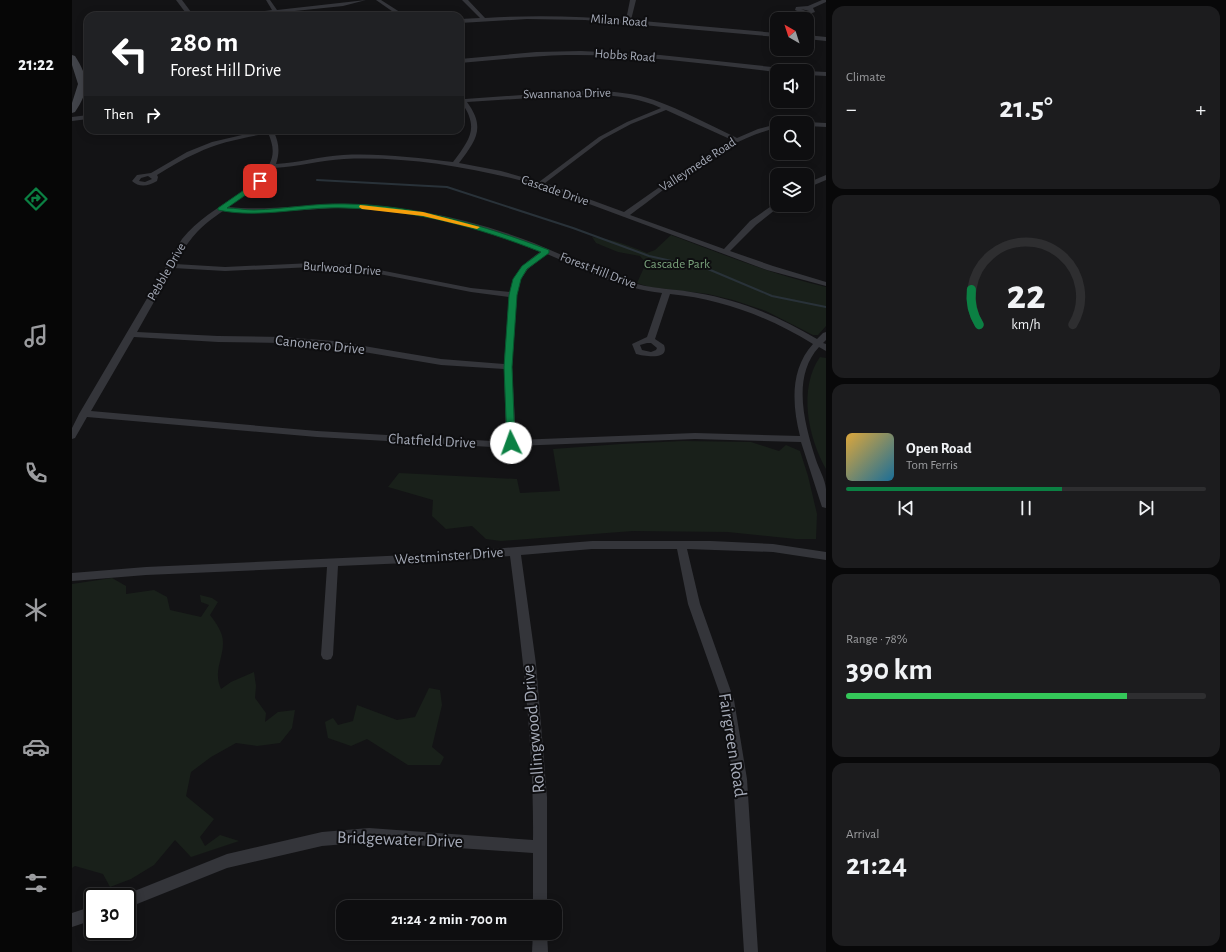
<!DOCTYPE html>
<meta charset="utf-8">
<style>
:root{--surface:#0e0e10;--page:#1c1c1e;--text:#f1f3f6;--muted:#9b9c9f;--line:#2e2e30;--accent:#0b8043}
body{margin:0;font-family:"Alegreya Sans",sans-serif;background:var(--page);color:var(--text);height:100vh;display:flex;flex-direction:column;font-size:15px;white-space:nowrap}
*{box-sizing:border-box;margin:0}
p{font-size:13px;color:var(--muted)}
.icon{flex:none;width:22px;height:22px;fill:none;stroke:currentColor;stroke-width:2;stroke-linecap:round;stroke-linejoin:round}
.map{position:relative;flex:1;overflow:hidden}
.details{display:flex;flex-direction:column;gap:6px;padding:6px;background:#080809;width:400px}
.details>*{flex:none}
.banner{position:absolute;left:12px;top:12px;width:380px;height:122px;border-radius:12px;box-shadow:0 2px 10px #0003,0 0 0 1px var(--line);background:#202124;color:#fff;overflow:hidden}
.needle{width:26px;rotate:321deg}
.controls{position:absolute;left:698px;top:12px;display:grid;gap:8px}
.controls a{display:grid;place-items:center;width:44px;height:44px;border-radius:8px;background:var(--surface);box-shadow:0 2px 10px #0003,0 0 0 1px var(--line);font-size:20px}
.speed{position:absolute;left:12px;top:888px;display:flex;gap:8px;font-size:20px;font-weight:700;text-align:center}
.speed>*{display:grid;place-content:center;width:52px;height:52px;border-radius:50%;background:var(--surface);box-shadow:0 2px 10px #0003,0 0 0 1px var(--line);line-height:1}
.speed .limit{border:2px solid #111;border-radius:6px;background:#fff;color:#111}
.pin{position:absolute;display:grid;place-items:center;width:34px;height:34px;color:#fff;margin:-17px;border-radius:8px;box-shadow:0 2px 6px #0006}
.me{position:absolute;width:44px;margin:-22px;rotate:357deg;stroke-linejoin:round;filter:drop-shadow(0 0 3px #0008)}
.turn{display:flex;align-items:center;gap:14px;height:84px;padding:0 20px;font-size:18px}
.turn .icon{width:52px;height:52px;stroke-width:2.5}
.turn b{display:block;font-size:28px;line-height:34px}
.then{display:flex;align-items:center;height:38px;padding:0 20px;background:#0003;gap:8px;font-size:15px}
.big{font-size:30px;font-weight:700;line-height:1.1}
.details .widget{flex:1;display:flex;flex-direction:column;justify-content:center;gap:6px;min-width:0;padding:0 14px;border-radius:12px;background:var(--page)}
.details .dial{align-items:center;gap:0}
.dial svg{height:104px;overflow:visible;fill:none;stroke:var(--line);stroke-width:7;stroke-linecap:round;text-anchor:middle}
.dial text{fill:var(--text);stroke:none}
.song{display:flex;align-items:center;gap:12px}
.cover{width:48px;height:48px;border-radius:6px;background:linear-gradient(135deg,hsl(40 70% 55%),hsl(200 70% 35%))}
.played{height:4px;border-radius:2px;background:linear-gradient(90deg,var(--accent) 60%,var(--line) 60%)}
.keys{display:flex;justify-content:space-around;direction:ltr}
.heat{display:flex;justify-content:space-between;align-items:center;font-size:22px;direction:ltr}
.charge{height:6px;border-radius:3px;background:linear-gradient(90deg,#34c759 78%,var(--line) 0)}
.trip{position:absolute;left:264px;top:900px;width:226px;height:40px;border-radius:12px;background:var(--surface);box-shadow:0 2px 10px #0003,0 0 0 1px var(--line);font-weight:700;line-height:40px;text-align:center}
main{display:flex;flex:1;min-height:0}
.dock{display:flex;flex-direction:column;width:72px;justify-content:space-around;align-items:center;background:#060606;color:var(--muted)}
.dock .icon{width:28px;height:28px}
.dock .on{color:var(--accent)}
.dock b{font-size:18px;color:var(--text)}
.map>svg:first-child{display:block}
</style>
<main>
<nav class="dock">
<b>21:22</b>
<svg class="icon on" aria-label="directions" viewBox="0 0 24 24"><path d="M12 3l9 9-9 9-9-9zM9 14v-3h6M13 9l2 2-2 2"/></svg>
<svg class="icon" aria-label="music" viewBox="0 0 24 24"><path d="M9 18V5l10-2v13"/><circle cx="6" cy="18" r="3"/><circle cx="16" cy="16" r="3"/></svg>
<svg class="icon" aria-label="phone" viewBox="0 0 24 24"><path d="M5 4h4l2 5-3 2q2 4 5 5l2-3 5 2v4C11 20 4 13 5 4z"/></svg>
<svg class="icon" aria-label="climate" viewBox="0 0 24 24"><path d="M12 3v18M4 7l16 10M4 17L20 7"/></svg>
<svg class="icon" aria-label="car" viewBox="0 0 24 24"><path d="M5 17H2v-5l4-1 3-4h7l3 4 3 1v5h-3M9 17h6M6 11h13"/><circle cx="7" cy="17" r="2"/><circle cx="17" cy="17" r="2"/></svg>
<svg class="icon" aria-label="filters" viewBox="0 0 24 24"><path d="M4 7h16M4 17h16"/><circle cx="9" cy="7" r="2"/><circle cx="15" cy="17" r="2"/></svg>
</nav>
<div class="map">
<svg width="754" height="952" viewBox="0 0 754 952">
<rect width="100%" height="100%" fill="#131315"/>
<g fill="#19201a">
<path d="M599,235C650,254 701,275 754,287V326L746,335H741L694,311L661,300L636,294L577,287L565,283L574,263L568,256L546,252L524,243L520,237C540,239 556,245 575,253L583,250Z"/>
<path d="M748,357L754,358V469C736,438 726,388 748,357Z"/>
<path d="M611,441L679,442L707,451L714,445L728,451L736,476L745,514L744,539H724L656,532L561,531L429,541L414,539L400,526L374,529L360,516L361,500L316,487L327,473L445,479L448,493L488,491L481,449L549,444Z"/>
<path d="M40,578L54,586V594L82,590L95,597L98,610L129,617L137,605L129,602L128,595L140,598L146,602L138,615C144,623 151,632 151,643C151,660 141,671 149,689L159,682L182,672L184,686L183,698L194,713L193,722L206,712L223,710L220,728L208,743L185,746L164,743L139,757L119,772L114,796L142,819L128,837L133,846L148,835L167,841L119,857L103,840L82,865L59,879L38,887L31,874L3,866L0,868V584Z"/>
<path d="M357,688L368,690L370,705L360,747L372,757L368,765H336L295,739L279,746L256,738L253,722L261,718L266,725L281,721L285,705L325,720L343,717Z"/>
</g>
<g fill="none" stroke-linecap="round" stroke-linejoin="round">
<path stroke="#293239" stroke-width="2" d="M245,180L375,187L501,228L577,256L636,269L700,296L754,307"/>
<g fill="#34353a" fill-rule="evenodd">
<path d="M104,0H110L122,16H116Z"/>
<path d="M194,0H198L205,10L294,0L271,6L174,16H157L200,10Z"/>
<path d="M304,0H309L334,16H327Z"/>
<path d="M390,0H396L413,18C460,15 506,16 554,20L558,0H564L559,20L705,33V37L513,20L455,19L388,23V19L408,18Z"/>
<path d="M750,0H754V2L741,8L743,12L734,15L723,10L724,7L736,6ZM729,9L737,11H734Z"/>
<path d="M735,35L754,37V41L735,39Z"/>
<path d="M522,90C542,92 563,93 582,100C610,110 638,125 665,138L686,129L705,124V128C654,139 600,184 558,215L652,249L678,221L705,202V205L708,206L684,225L658,251L701,266L754,282V286L695,270L466,185C403,168 337,156 272,159C249,160 226,167 202,168L188,185L156,207C192,211 228,205 264,204C292,203 321,207 349,212C388,218 425,229 462,243C496,257 529,274 565,284C584,289 605,289 625,293C668,300 708,317 745,339L751,333L754,332V340L751,343L754,344V351L747,347C719,377 733,426 744,460C747,469 753,479 754,489C754,495 754,502 754,508L750,507L749,504L729,442L623,439L420,447L245,437L15,417L3,438L0,439V428L7,414L110,239C125,220 146,208 165,195C177,187 191,178 197,165C203,154 201,144 196,133C172,138 147,142 125,153C111,159 98,167 85,175L86,177L85,181C77,186 67,188 60,181L65,175L79,173L115,152L140,142L191,130H204L202,132C207,143 208,152 204,164C227,163 249,156 271,155C308,153 345,158 381,162C398,139 407,128 390,103H388V95L391,96L393,99ZM522,94C546,96 568,98 589,108L555,122L527,137L467,182L429,171L387,163C404,140 414,128 395,102ZM594,110L660,140L616,167L552,212L473,183L531,139L559,124ZM76,176L80,179L73,182L67,181L69,178ZM262,208C333,207 403,224 468,252C451,264 443,271 438,292L399,288L287,266L241,263L153,267L103,264C118,238 126,228 151,211L187,213ZM475,254C512,270 550,289 590,293L575,337L560,344L564,354C572,356 598,361 592,345L583,339L598,294C650,299 697,317 741,344C718,369 720,405 728,436L623,433L444,440L440,367L445,295L449,279L456,269ZM241,267L287,270L399,292L437,297L432,364L369,359L262,341L210,337L146,336L65,332L101,268L153,271ZM62,337L146,342L210,343L262,347L369,365L432,369L434,440L420,441L245,431L19,411ZM575,343H579L585,348L584,350L579,352L570,350L568,345Z"/>
<path d="M735,122L754,123V127L735,126V123H733Z"/>
<path d="M754,175V180L735,188V183Z"/>
<path d="M520,541H639L701,544L754,552V560L701,552L615,549L628,604L662,700L675,779L686,952H672L661,779L650,700L616,604L605,549H520L449,555L464,664L475,797V907H461V853L297,842L250,846L155,868L55,908V897H49L50,896L155,854L250,832L297,828L461,840C462,745 450,650 438,556L359,562L266,566L261,655L259,659L255,660L251,659L249,655L255,567L74,575L0,581V573L74,567L359,554Z"/>
<path d="M21,906V920L0,927V913Z"/>
<path d="M461,933H475L476,952H460Z"/>
</g>
<g fill="#34353a" fill-rule="evenodd">
<path d="M509,51L588,55L719,69L723,71L705,72C635,64 564,54 494,55C458,56 423,60 388,63V59L464,52Z"/>
<path d="M734,71H735L754,72V76L735,75Z"/>
<path d="M16,115V119L0,121V117Z"/>
</g>
<path fill="#42444a" fill-rule="evenodd" d="M0,55L3,56C17,78 18,90 3,112L0,113V103L6,84L0,65Z"/>
</g>
<path fill="#0b8043" stroke="#07532c" d="M188,179L191,180V183L155,208C164,208 173,210 182,210C213,209 243,203 273,204C344,205 411,225 477,250V253L455,269L449,279L445,295L440,367L443,443L442,445H436L435,443L432,367L437,295L441,279L450,266L469,252C405,227 344,210 274,208C232,206 188,219 146,210V208Z"/>
<path fill="#f59e0b" d="M288,205L351,212L408,227L405,229L351,216L290,209L287,207Z"/>
<g text-anchor="middle" dominant-baseline="central" stroke-width="4" stroke-linejoin="round" paint-order="stroke">
<g font-size="13" fill="#a4a9b6" stroke="#0e0e10">
<text transform="translate(547 21) rotate(4)">Milan Road</text>
<text transform="translate(553 56) rotate(4)">Hobbs Road</text>
<text transform="translate(495 94) rotate(-1)">Swannanoa Drive</text>
<text transform="translate(626 165) rotate(-33)">Valleymede Road</text>
<text transform="translate(483 191) rotate(19)">Cascade Drive</text>
<text transform="translate(270 269) rotate(4)">Burlwood Drive</text>
<text transform="translate(526 271) rotate(21)">Forest Hill Drive</text>
<text transform="translate(95 272) rotate(-60)">Pebble Drive</text>
</g>
<g font-size="13" fill="#7aa27c" stroke="#0e0e10">
<text x="605" y="264">Cascade Park</text>
</g>
<g font-size="15" fill="#a4a9b6" stroke="#0e0e10">
<text transform="translate(248 345) rotate(6)">Canonero Drive</text>
<text transform="translate(360 441) rotate(3)">Chatfield Drive</text>
<text transform="translate(377 556) rotate(-4)">Westminster Drive</text>
</g>
<g font-size="18" fill="#a4a9b6" stroke="#0e0e10">
<text transform="translate(462 729) rotate(-95)">Rollingwood Drive</text>
<text transform="translate(660 745) rotate(81)">Fairgreen Road</text>
<text transform="translate(328 840) rotate(2)">Bridgewater Drive</text>
</g>
</g>
</svg>
<div class="controls">
<a><svg class="needle" viewBox="-14 -14 28 28"><path d="M0-13l5 13h-10z" fill="#e53935"/><path d="M0 13l5-13h-10z" fill="#9b9c9f"/></svg></a>
<a><svg class="icon" aria-label="sound" viewBox="0 0 24 24"><path d="M4 9h4l5-4v14l-5-4H4zM17 9q2 3 0 6"/></svg></a>
<a><svg class="icon" aria-label="search" viewBox="0 0 24 24"><circle cx="10" cy="10" r="6"/><path d="M15 15l6 6"/></svg></a>
<a><svg class="icon" aria-label="layers" viewBox="0 0 24 24"><path d="M12 4l9 5-9 5-9-5zM3 14l9 5 9-5"/></svg></a>
</div>
<div class="speed"><div class="limit">30</div></div>
<div class="pin" style="left:188px;top:181px;background:#d93025"><svg class="icon" aria-label="arrive" viewBox="0 0 24 24"><path d="M6 21V4h12l-3 4 3 4H6"/></svg></div>
<svg class="me" style="left:439px;top:443px" viewBox="-20 -20 40 40"><circle r="19" fill="#fff"/><path d="M0-13L10 11 0 6-10 11z" fill="#0b8043"/></svg>
<div class="trip">21:24 · 2 min · 700 m</div>
<div class="banner">
<div class="turn"><svg class="icon" aria-label="left" viewBox="0 0 24 24"><path d="M17 20v-9H6M10 6l-5 5 5 5"/></svg><div><b>280 m</b>Forest Hill Drive</div></div>
<div class="then">Then<svg class="icon" aria-label="right" viewBox="0 0 24 24"><path d="M7 20v-9h11M14 6l5 5-5 5"/></svg></div>
</div>
</div>
<section class="details">
<div class="widget"><p>Climate</p>
<div class="heat"><a>−</a><b class="big">21.5°</b><a>+</a></div>
</div>
<div class="widget dial"><svg viewBox="0 0 100 80">
<path d="M14 69A42 42 0 1 1 86 69"/>
<path d="M14 69A42 42 0 0 1 8 42" stroke="#0b8043"/>
<text x="50" y="56" font-size="32" font-weight="700">22</text>
<text x="50" y="72" font-size="11">km/h</text>
</svg></div>
<div class="widget">
<div class="song"><i class="cover"></i><div><b>Open Road</b><p>Tom Ferris</p></div></div>
<div class="played"></div>
<div class="keys"><svg class="icon" aria-label="previous" viewBox="0 0 24 24"><path d="M18 5L8 12l10 7zM5 5v14"/></svg><svg class="icon" aria-label="pause" viewBox="0 0 24 24"><path d="M8 5v14M16 5v14"/></svg><svg class="icon" aria-label="next" viewBox="0 0 24 24"><path d="M6 5l10 7-10 7zM19 5v14"/></svg></div>
</div>
<div class="widget"><p>Range · 78%</p><b class="big">390 km</b><div class="charge"></div></div>
<div class="widget"><p>Arrival</p><b class="big">21:24</b></div>
</section>
</main>
